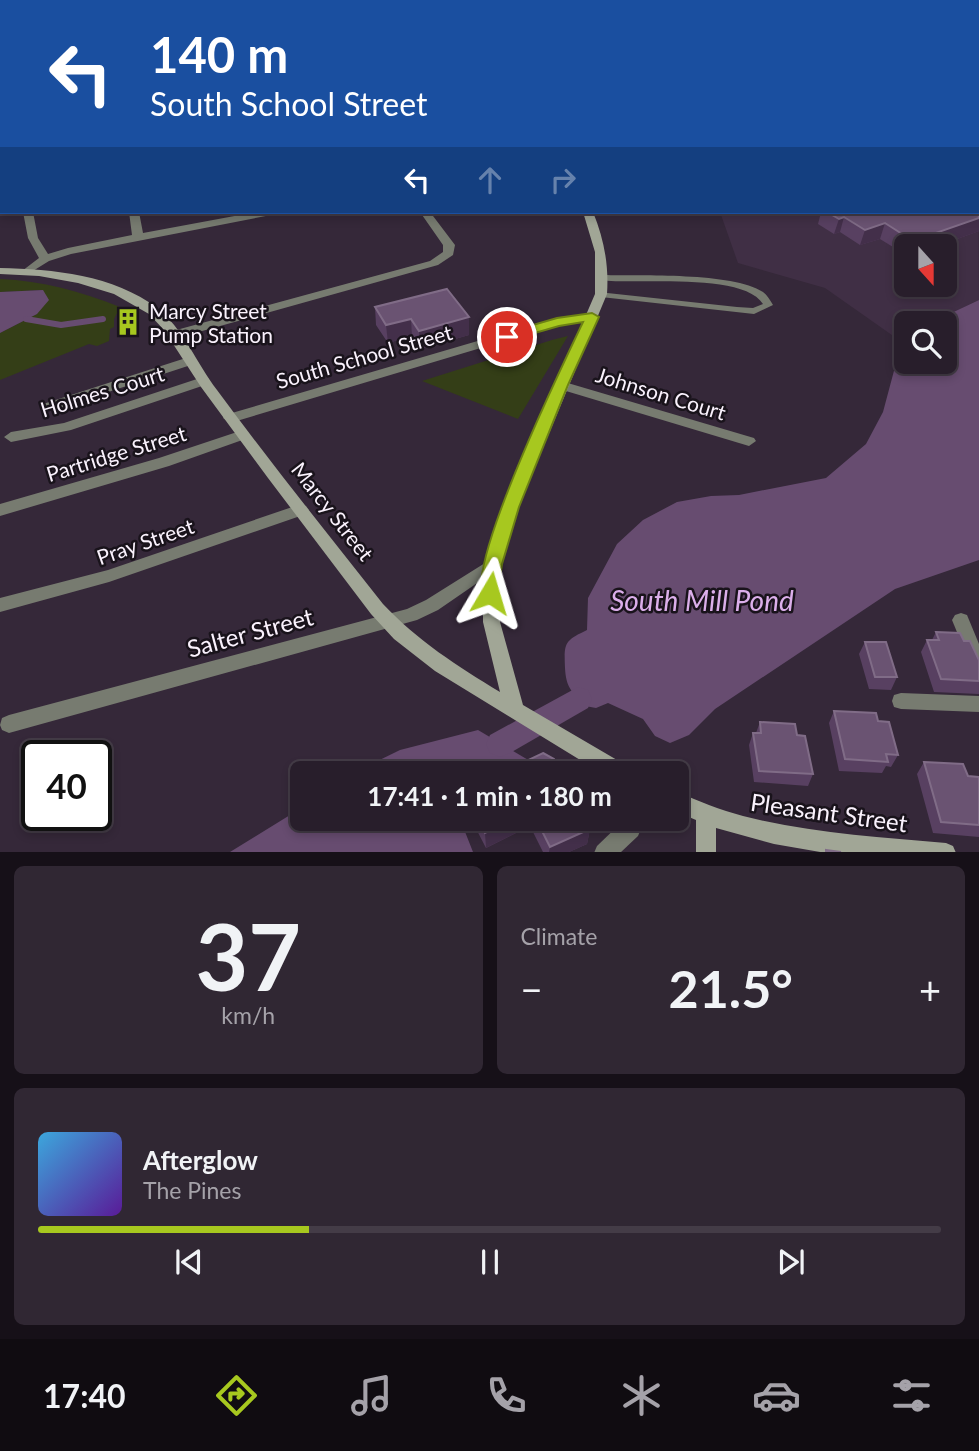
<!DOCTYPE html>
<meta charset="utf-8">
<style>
:root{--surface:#281e2b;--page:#302733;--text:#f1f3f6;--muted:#a5a2a9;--line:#443c47;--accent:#a7c81f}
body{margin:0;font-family:Lato,sans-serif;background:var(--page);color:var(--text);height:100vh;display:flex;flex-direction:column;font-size:26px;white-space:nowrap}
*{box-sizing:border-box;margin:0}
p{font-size:23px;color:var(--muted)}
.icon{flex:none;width:38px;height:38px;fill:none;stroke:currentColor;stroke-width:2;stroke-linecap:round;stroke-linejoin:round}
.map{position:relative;height:852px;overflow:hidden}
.panel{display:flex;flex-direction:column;gap:14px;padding:14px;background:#161018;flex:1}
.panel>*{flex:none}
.guide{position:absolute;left:0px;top:0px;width:980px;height:214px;box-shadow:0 4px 10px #0003,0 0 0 2px var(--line);background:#1a4fa0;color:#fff;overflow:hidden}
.needle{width:46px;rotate:159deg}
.fabs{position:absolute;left:894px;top:234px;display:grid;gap:14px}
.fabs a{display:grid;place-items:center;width:63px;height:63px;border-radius:10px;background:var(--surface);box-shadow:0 4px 10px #0003,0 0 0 2px var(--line);font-size:35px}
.speed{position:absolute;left:21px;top:740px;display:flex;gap:14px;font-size:35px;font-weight:700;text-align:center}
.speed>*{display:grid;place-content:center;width:91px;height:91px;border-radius:50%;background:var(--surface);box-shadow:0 4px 10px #0003,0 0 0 2px var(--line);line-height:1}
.speed .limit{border:4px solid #111;border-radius:10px;background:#fff;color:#111}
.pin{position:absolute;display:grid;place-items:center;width:60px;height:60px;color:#fff;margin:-30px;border:4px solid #fff;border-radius:50%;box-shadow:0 2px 7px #0007}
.me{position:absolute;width:77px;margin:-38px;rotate:7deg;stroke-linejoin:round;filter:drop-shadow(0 0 5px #0008)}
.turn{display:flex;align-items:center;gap:24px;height:147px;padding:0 35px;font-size:32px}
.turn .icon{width:91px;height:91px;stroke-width:2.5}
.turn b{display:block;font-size:49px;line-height:60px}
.lanes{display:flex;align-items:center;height:66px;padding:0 35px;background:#0003;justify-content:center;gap:35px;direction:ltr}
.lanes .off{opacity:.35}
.big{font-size:52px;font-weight:700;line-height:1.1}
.panel .card{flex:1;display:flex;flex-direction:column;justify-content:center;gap:10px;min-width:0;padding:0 24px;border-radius:10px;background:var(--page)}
.panel .dial{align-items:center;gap:0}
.dial b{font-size:91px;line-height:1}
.song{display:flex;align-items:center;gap:21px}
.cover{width:84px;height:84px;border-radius:10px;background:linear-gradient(135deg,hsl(200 70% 55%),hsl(270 70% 35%))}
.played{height:7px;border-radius:4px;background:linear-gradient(90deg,var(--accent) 30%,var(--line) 30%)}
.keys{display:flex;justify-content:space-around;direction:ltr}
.heat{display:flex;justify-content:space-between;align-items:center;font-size:38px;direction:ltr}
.panel .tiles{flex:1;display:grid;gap:14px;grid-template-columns:1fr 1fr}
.card:last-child{grid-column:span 2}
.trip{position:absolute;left:290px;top:761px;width:399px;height:70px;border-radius:10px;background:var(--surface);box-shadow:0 4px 10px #0003,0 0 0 2px var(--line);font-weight:700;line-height:70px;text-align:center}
.dock{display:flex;height:112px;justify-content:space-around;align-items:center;background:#100c11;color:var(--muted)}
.dock .icon{width:49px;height:49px}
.dock .on{color:var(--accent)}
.dock b{font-size:32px;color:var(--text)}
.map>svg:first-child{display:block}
</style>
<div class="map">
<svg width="979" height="853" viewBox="0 0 979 853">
<rect width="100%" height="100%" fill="#352839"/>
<path fill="#402f45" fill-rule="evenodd" d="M978,128L979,300L928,324H906V335L899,340L825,288L738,263L720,212H978ZM906,247H945V285H906Z"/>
<g fill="#343e17">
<path d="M0,279C43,281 80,291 120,307L114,319V327L110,329L109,341L97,346L89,344L0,380V333L37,314L43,290L0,292Z"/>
<path d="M568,336L518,419L422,381L552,340Z"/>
</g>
<g fill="#674c70">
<path d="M0,0H203L2,2L0,127Z"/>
<path d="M43,290L49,300L37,314L0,333V292Z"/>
<path d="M979,300V560L895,589L715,709L689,735L670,743L655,736L643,719L608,703L596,708L585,706C571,691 566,687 565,668C564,643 564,641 587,630L588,598L617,544L643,520L677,502L711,496L739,495L826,478L866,444L883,412L895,367L899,340L906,335V362H945V324H928Z"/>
<path d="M478,730L535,764L516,774H351L400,750Z"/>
<path d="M303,807V819H460L473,852H230Z"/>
</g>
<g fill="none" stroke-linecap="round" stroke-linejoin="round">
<path stroke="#674c70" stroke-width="6" d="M26,319L61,325L103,319"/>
<path fill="#674c70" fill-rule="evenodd" d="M578,687L588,690L592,699L588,708L510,753L500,757L490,753L486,744L490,735Z"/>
<path fill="#777b70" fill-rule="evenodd" d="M603,275C641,276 732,272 763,292C767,295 770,300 773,305L754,314L601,297L598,296V292L737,307L753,308L763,304C743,272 636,285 600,280V276Z"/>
<g fill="#777b70" fill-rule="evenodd">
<rect x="293" y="0" width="8" height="2"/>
<path d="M463,0H472L461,2Z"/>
<path d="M646,0L658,2H648Z"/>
<rect x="978" y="42" width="1" height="4"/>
<path d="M978,120L979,121V127H978Z"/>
<path d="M23,212H33L38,238L48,254L68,248L132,235L129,212H139L143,233L256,212H276L271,215L71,254L49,261L28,274L22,271L39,258L28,238Z"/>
<path d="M420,212H430L455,245L453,255L438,265L177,338H169L167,335L169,332L430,261L443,252V245Z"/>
<path d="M592,313L596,314L598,317L596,320L558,325L230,423L223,418L225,415L553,319Z"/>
<path d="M189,357L194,358L195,361L194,364L53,410H43L41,407L43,404Z"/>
<path d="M203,377L208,378L210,381L208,384L71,430L11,442L4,437L11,432L64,423Z"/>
<path d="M561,381L754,438L756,441L749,446L556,388L554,385Z"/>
<path d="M243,430L250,435L248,438L169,466L0,516V504L159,458Z"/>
<path d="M301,504L306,506L309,510L306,514L109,582L0,612V598L108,570Z"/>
<path d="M493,558L499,560L501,564L499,568L438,610L417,620L9,733L2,730L0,725L2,718L9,715L407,609L426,600Z"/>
<path d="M961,613L967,615L979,644V674L973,671L952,620L955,615Z"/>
<path d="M901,693L979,696V712L901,709L894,707L892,701L894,695Z"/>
<path d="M625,819H645L638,836L620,853H594L597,846Z"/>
</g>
<g fill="#a1a696" fill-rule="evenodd">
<path d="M775,0H783L775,2Z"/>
<path d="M583,212H593C604,239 609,265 607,294L520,503L502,561L498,591L500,622L523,705L629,767L632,774H603L435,671L394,639L371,614L268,478L201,387L164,330L149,314L114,294L78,283L39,276L0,274V268C53,269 114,275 157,308C183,328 197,364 217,390C270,462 327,533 383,604C418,641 457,666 500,692L483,622V576L489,546L505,503L595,294V252Z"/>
<path d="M677,792C699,801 720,810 743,816C809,833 878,837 946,843L953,846L956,853H826L774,844L716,828V853H696V820L677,812Z"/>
</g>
</g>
<g fill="#584061">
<path d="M979,199V231L935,247H906V255L880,239L860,245L840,232L834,234L818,224L821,212H978Z"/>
<path d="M375,307L469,317V335L420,349L412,336L388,343L376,325Z"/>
<path d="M936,632L964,641L979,660V694L934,692L921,652L927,640H932Z"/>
<path d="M865,642L897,677L891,690L869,689L859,654Z"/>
<path d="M834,711L878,721L898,755L891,767L886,766L882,773L839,771L829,723Z"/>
<path d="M760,722L797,735L813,774L808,786L754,782L749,745L753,733H756Z"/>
<path d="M924,762L968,776L979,777V837L933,833L917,774Z"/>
<path d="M471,819H585L590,829L587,844L569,852H543L530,826L486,848Z"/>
</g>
<g fill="#432f4a">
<path d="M844,217L840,232L834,234L839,219Z"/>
<path d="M979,218V231L935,247H911L913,241Z"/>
<path d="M885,223L880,239L860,245L865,230Z"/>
<path d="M469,317V335L420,349L419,331Z"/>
<path d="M411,319L412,336L388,343L386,325Z"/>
<path d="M513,819H531L530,826L486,848L485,833Z"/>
<path d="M590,829L587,844L569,852H549L550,847Z"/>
</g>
<g fill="#6a5372" stroke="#806c87" stroke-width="2">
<path d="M878,0H979V16L978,2H874Z"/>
<path d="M978,198L979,218L913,241L885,223L865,230L844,217L839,219L827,212H978Z"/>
<path d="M447,289L469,317L419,331L411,319L386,325L375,307Z"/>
<path d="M936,632L960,633L964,641H970L979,660V681L941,679L927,640H939Z"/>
<path d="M865,642H886L897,677H875Z"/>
<path d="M834,711L876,713L878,721L889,722L898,755L886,754L888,762L845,759Z"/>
<path d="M760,722L795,724L797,735L805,736L813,774L759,771L753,733H761Z"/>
<path d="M543,753L554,759L563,774H499Z"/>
<path d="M924,762L963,764L968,776L979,777V825L941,822Z"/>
<path d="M478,819H513L485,833Z"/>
<path d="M536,819H585L590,829L550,847Z"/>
<path d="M826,850L841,852H826Z"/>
</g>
<path fill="#a7c81f" stroke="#6d8214" stroke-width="2" d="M592,313L599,317L568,385L519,507L502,564L497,598L490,601L483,598C466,564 563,364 583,322L559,326L507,341L500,337L502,334L557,318Z"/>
<defs>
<symbol id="building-bare" viewBox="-9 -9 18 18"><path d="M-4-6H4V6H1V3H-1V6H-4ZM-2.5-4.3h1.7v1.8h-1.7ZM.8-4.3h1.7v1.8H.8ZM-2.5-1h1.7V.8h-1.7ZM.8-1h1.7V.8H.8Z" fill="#a7c81f" stroke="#19131b" stroke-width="2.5" paint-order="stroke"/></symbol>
</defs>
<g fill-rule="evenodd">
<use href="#building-bare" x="109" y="303" width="38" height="38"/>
</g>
<g text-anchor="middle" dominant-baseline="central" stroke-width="5" stroke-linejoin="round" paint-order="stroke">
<g font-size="21" fill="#faf2fd" stroke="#19131b" text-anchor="start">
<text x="149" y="310">Marcy Street<tspan x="149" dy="24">Pump Station</tspan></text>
</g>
<g font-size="21" fill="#faf2fd" stroke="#19131b">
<text transform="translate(364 356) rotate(-16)">South School Street</text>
<text transform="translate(102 391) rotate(-17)">Holmes Court</text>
<text transform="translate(661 393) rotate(17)">Johnson Court</text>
<text transform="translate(116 453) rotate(-17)">Partridge Street</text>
<text transform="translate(333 511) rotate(52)">Marcy Street</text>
<text transform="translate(145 541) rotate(-19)">Pray Street</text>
</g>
<g font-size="24" fill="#faf2fd" stroke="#19131b">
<text transform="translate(250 632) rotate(-15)">Salter Street</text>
<text transform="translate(829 812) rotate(8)">Pleasant Street</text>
</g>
<g font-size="28" font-style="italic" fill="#dcafeb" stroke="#19131b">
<text x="702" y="600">South Mill Pond</text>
</g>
</g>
</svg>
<div class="fabs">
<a><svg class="needle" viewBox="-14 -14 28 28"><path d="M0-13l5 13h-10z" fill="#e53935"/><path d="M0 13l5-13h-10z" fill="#a5a2a9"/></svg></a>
<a><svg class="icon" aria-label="search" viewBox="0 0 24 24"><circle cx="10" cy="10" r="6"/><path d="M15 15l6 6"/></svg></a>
</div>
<div class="speed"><div class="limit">40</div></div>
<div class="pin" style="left:507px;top:337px;background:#d93025"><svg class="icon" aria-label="arrive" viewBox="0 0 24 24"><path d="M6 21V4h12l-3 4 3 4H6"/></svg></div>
<svg class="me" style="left:490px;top:593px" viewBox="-20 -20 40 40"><path d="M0-17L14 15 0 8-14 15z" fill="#a7c81f" stroke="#fff" stroke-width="4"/></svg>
<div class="trip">17:41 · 1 min · 180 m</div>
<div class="guide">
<div class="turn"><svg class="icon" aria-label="left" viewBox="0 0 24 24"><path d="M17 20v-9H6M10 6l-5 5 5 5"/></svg><div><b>140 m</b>South School Street</div></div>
<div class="lanes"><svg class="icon" aria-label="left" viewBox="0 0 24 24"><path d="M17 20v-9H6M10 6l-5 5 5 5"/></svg><svg class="icon off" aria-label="ahead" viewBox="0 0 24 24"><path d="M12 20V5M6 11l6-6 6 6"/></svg><svg class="icon off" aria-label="right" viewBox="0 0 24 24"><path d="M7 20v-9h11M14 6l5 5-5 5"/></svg></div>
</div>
</div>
<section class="panel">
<div class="tiles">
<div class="card dial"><b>37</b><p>km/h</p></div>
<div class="card"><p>Climate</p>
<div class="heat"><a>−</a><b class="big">21.5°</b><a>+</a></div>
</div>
<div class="card">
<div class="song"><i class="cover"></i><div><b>Afterglow</b><p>The Pines</p></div></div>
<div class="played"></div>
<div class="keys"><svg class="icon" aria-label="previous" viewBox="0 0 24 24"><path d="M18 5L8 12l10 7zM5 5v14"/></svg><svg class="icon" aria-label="pause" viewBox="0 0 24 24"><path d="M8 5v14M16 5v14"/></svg><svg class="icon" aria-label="next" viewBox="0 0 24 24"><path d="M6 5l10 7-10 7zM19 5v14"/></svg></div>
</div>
</div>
</section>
<nav class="dock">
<b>17:40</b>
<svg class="icon on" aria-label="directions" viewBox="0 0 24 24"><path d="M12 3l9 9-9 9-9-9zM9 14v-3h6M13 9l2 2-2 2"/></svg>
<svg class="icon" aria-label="music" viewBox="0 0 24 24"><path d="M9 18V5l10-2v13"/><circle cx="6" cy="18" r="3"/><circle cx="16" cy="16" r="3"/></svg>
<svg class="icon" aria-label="phone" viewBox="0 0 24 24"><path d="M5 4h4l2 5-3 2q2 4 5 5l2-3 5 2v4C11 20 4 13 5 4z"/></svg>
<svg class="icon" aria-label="climate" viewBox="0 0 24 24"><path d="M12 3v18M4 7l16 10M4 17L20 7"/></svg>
<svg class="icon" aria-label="car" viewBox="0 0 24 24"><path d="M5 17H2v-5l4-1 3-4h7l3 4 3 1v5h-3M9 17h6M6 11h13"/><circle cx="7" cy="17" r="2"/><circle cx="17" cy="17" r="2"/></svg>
<svg class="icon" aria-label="filters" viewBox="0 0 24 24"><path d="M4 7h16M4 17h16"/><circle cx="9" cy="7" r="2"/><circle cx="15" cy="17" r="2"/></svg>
</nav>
